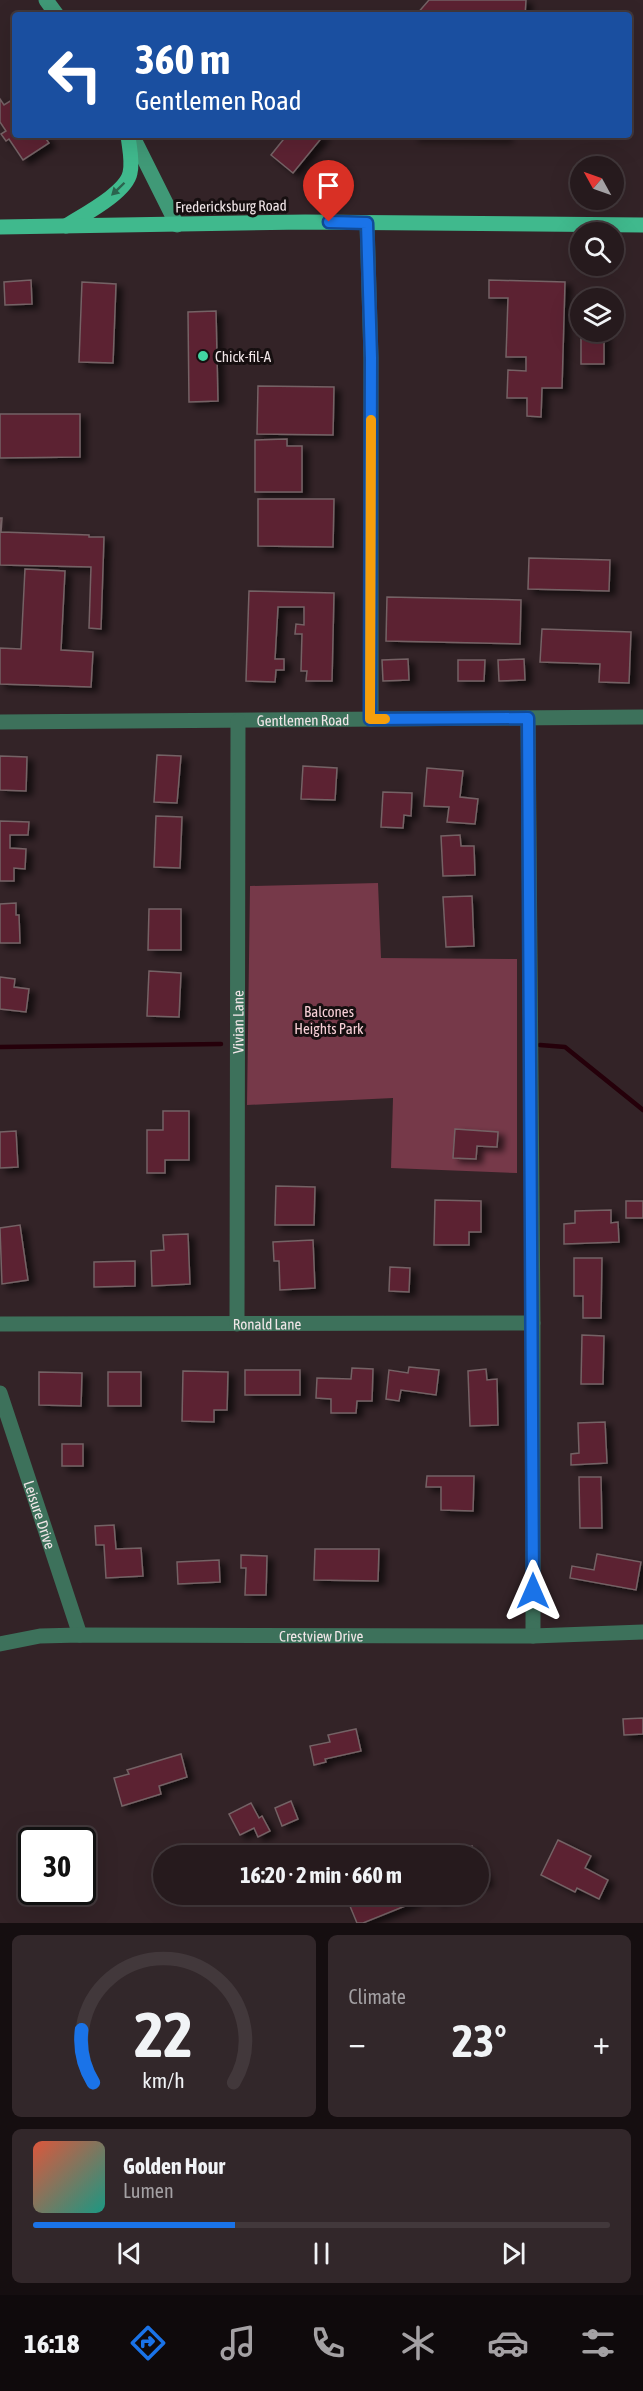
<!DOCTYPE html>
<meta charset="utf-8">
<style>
:root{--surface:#261a1d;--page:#32272a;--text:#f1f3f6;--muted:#a4a1a4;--line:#42383b;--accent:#1a73e8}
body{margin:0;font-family:"Asap Condensed",sans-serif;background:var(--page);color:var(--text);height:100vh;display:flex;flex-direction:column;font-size:22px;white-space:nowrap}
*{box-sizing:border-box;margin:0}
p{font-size:20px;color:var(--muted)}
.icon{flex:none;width:33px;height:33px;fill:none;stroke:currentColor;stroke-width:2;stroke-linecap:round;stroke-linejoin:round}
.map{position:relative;height:1923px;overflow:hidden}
.panel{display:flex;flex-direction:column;gap:12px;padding:12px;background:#150e10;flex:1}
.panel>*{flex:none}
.hud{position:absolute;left:12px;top:12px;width:620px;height:126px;border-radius:6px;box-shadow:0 6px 24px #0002,0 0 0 2px var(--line);background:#1a4fa0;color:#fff;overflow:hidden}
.needle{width:39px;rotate:310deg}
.fabs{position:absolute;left:570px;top:156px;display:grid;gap:12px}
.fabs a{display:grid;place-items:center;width:54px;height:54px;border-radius:50%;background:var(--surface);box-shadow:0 6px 24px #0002,0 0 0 2px var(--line);font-size:30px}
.speed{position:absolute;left:18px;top:1827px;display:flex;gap:12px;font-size:30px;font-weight:700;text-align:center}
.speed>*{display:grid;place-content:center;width:78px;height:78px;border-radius:50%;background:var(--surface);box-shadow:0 6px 24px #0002,0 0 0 2px var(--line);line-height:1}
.speed .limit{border:3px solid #111;border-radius:9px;background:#fff;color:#111}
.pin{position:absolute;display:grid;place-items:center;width:51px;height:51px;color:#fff;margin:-62px -26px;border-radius:50% 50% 50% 0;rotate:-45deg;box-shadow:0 0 6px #0007}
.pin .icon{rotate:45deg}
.me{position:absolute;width:66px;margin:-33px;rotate:0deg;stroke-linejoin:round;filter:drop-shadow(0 0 4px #0008)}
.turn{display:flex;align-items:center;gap:21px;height:126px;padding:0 24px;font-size:27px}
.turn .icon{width:78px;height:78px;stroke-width:2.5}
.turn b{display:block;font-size:42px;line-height:51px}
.big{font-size:45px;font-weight:700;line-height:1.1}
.panel .card{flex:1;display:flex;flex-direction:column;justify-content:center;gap:9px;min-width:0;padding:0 21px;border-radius:9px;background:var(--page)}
.panel .dial{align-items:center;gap:0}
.dial svg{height:156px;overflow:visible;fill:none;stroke:var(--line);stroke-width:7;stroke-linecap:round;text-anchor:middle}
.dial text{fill:var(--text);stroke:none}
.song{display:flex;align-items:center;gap:18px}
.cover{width:72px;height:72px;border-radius:9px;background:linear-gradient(135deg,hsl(10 70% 55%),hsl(170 70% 35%))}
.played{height:6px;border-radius:3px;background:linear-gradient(90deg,var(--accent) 35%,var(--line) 35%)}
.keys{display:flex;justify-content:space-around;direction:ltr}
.heat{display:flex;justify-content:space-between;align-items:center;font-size:33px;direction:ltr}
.panel .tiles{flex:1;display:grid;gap:12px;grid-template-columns:1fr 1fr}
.card:last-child{grid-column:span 2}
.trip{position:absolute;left:153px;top:1845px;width:336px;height:60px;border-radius:30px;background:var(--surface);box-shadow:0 6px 24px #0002,0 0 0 2px var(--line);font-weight:700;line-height:60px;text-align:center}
.dock{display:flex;height:96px;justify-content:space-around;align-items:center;background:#0f0a0c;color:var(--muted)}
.dock .icon{width:42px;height:42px}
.dock .selected{color:var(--accent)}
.dock b{font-size:27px;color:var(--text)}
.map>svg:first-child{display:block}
</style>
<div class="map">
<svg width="643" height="1923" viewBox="0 0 643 1923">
<defs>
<filter id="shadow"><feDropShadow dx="6" dy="4" stdDeviation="3" flood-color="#0009"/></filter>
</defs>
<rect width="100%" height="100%" fill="#332327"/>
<path fill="#763949" d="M378,883L381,958L517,959V1173L391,1168L393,1098L247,1105L250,886Z"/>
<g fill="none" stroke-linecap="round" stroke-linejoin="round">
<g stroke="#25000a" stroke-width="4.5">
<path d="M540,1045L565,1047L643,1110"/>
<path d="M0,1047L221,1044"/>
</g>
</g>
<g fill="#5b2131" stroke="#746265" stroke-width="1.5" filter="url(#shadow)">
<path d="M429,0H526L525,15H416Z"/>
<path d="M15,98V135H43L49,143L23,160L9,139L6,141L1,134L6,131L0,122V99L4,105Z"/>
<path d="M287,135H324L293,173L271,155Z"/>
<path d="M413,135H506V138L413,137Z"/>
<path d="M31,280L32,304L5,305L4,282Z"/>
<path d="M489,280L565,282L562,388H542L541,417L527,416V398H507L508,370L526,371V357H506L508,298H489Z"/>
<path d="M82,282L116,284L113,363L79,362Z"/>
<path d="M216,311L218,401L189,402L188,312Z"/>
<rect x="581" y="332" width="23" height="32"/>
<path d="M258,386L334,387L333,435L257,434Z"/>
<path d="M0,414H80V457L0,458Z"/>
<path d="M287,439V446H302V492H255V440Z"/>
<path d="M258,499H334L333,547L258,546Z"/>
<path d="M0,518H2L1,532L89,535V537H104L101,629L89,628L91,567L0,565Z"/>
<path d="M529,558L610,560L609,591L528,589Z"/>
<path d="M25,569L65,571L61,650L93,652L91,687L0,684V648L21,649Z"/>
<path d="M249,591L334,593L332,681H306L307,671H301L302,634H295L296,624L304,625V607H278L275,659H284V670H276L275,682L246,681Z"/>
<path d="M387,597L521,600L520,644L386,641Z"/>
<path d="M542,629L631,632L629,683L599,682L600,664L540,662Z"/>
<path d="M408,659L409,680L383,681L382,660Z"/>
<path d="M524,659L525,680L499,681L498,660Z"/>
<path d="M458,660H485L484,681H458Z"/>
<path d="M157,755L181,756L177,803L154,802Z"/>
<path d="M0,756L27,757L26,791L0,790Z"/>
<path d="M303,766L337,768L335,800L301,799Z"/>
<path d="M427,768L463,771L460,797L478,799L475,824L447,822L449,807L424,806Z"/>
<path d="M383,792L412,793L411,816L404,815L403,828L381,827Z"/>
<path d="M156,816L182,817L180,868L154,867Z"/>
<path d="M0,821L29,822L28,835H10V848L26,849L25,869L14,868V881H0Z"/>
<path d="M460,835L461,846H474L475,875L443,876L441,836Z"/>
<path d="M472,896L474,946L446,947L443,897Z"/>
<path d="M16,903V915H19L20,943H0V904Z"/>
<path d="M149,909H181V950H148Z"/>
<path d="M149,971L181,973L179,1017L147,1016Z"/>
<path d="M0,977L15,979L14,987L29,989L26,1012L0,1009Z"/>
<path d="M163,1111H189V1160H165V1173H147V1130H163Z"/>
<path d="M455,1129L498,1132L497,1147L477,1146L476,1159L453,1158Z"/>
<path d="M16,1131L18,1167L0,1168V1132Z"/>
<path d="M276,1186L315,1187L314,1225H275Z"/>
<path d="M435,1200L481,1201V1232H469V1245H434Z"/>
<rect x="626" y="1201" width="17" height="17"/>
<path d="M611,1210V1223L618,1222L619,1242L564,1244V1224L575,1223V1211Z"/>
<path d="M20,1225L28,1280L2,1284L0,1228Z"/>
<path d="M188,1234L190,1284L152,1286L151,1251L164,1250L163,1235Z"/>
<path d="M313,1240L315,1288L280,1290L279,1261H274L273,1242Z"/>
<path d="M574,1258H602L601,1318H583V1296H574Z"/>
<path d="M135,1261V1286L94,1287V1262Z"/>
<path d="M390,1267L410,1268L409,1292L389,1291Z"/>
<path d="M582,1335L604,1336L603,1384H581Z"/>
<path d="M409,1367L439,1370L436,1395L401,1390L399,1401L386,1399L389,1370L408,1373Z"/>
<path d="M352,1368L373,1369L372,1401H357L356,1413H331V1399L316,1398L317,1378L351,1379Z"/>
<path d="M486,1369L487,1380L497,1379L498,1425L470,1426L468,1371Z"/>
<rect x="245" y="1370" width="55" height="25"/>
<path d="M183,1371L228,1372L227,1410H214V1422L182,1421Z"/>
<path d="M39,1372L82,1373L81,1406L39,1405Z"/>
<rect x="108" y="1372" width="33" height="34"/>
<path d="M605,1422L607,1463L571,1465V1454L579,1453L578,1423Z"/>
<rect x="62" y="1444" width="21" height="22"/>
<path d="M427,1476H474L473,1511L441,1510V1487H426Z"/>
<path d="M579,1477H601L602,1528H580Z"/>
<path d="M114,1525L116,1549L141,1548L143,1576L106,1578L104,1545H96L95,1526Z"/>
<path d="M315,1549H379L378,1581L314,1580Z"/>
<path d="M597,1554L641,1562L636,1590L570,1578L572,1566L594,1570Z"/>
<path d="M241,1555L267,1556L266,1595H245L246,1568H241Z"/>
<path d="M219,1560L220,1582L178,1584L177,1562Z"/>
<path d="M643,1718V1734L624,1735L623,1719Z"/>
<path d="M356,1729L361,1751L325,1759L326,1762L314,1765L310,1746L330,1742L328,1735Z"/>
<path d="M181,1754L187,1777L159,1786L161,1794L122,1806L114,1778L129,1774L127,1770Z"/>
<path d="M291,1801L298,1819L282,1826L275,1808Z"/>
<path d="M251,1803L259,1818L262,1816L270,1831L258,1837L254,1828L240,1835L229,1814Z"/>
<path d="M558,1840L591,1856L585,1868L608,1880L599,1899L577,1888L575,1892L541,1875Z"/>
<path d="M472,1846L476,1856H451Z"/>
<path d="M478,1860L487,1881L478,1885Z"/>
<path d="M345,1894H412L415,1902L363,1923H357Z"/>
<path d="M434,1894H455L437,1902Z"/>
</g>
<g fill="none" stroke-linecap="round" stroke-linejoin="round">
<g stroke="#3d715b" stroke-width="15">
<path d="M367,223L371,358V719"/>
<path d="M528,718L533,1323V1636"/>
<path id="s1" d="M0,722L643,717"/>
<path id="s2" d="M0,1324L533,1323"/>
<path id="s3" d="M237,1324L238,721"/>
<path id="s4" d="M0,1393L80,1635"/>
<path id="s5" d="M0,1644L40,1636L80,1635L533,1636L643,1632"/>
</g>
<g stroke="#409977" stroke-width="15">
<path d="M46,0L57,15"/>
<path d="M132,135L177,225"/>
</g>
<g stroke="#40b98d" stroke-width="15">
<path d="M66,226C83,215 126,193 130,173C133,161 129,147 128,135"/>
<path d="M0,227L305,222L643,225"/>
</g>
</g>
<defs><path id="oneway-solid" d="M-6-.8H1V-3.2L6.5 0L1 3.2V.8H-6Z" transform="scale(1.5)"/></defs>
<use fill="#2b644e" href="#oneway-solid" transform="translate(118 189) rotate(136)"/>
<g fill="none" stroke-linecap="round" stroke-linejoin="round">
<defs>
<path id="route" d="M329,222L367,223L371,358L370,719L528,718L533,1591"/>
</defs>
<use href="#route" stroke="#114b97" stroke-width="15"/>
<use href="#route" stroke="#1a73e8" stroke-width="10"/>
<path stroke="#f59e0b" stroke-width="10" d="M371,420L370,719H385"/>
</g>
<circle fill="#42d4a1" stroke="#160f10" stroke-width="2" cx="203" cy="356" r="6"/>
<g text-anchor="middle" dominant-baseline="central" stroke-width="6" stroke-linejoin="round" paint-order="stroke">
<g font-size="15" fill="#f1e6e8" stroke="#160f10">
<text transform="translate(231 206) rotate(-1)">Fredericksburg Road</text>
<text stroke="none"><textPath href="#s1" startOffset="303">Gentlemen Road</textPath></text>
<text stroke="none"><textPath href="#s3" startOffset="302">Vivian Lane</textPath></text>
<text stroke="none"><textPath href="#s2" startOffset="267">Ronald Lane</textPath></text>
<text stroke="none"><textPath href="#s4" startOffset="128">Leisure Drive</textPath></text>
<text stroke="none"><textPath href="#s5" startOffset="322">Crestview Drive</textPath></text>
</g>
<g font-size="15" fill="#f1e6e8" stroke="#160f10" text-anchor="start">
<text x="215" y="356">Chick-fil-A</text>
</g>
<g font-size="15" fill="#f7cfd6" stroke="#160f10">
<text x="329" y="1011">Balcones<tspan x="329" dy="17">Heights Park</tspan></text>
</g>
</g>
</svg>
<div class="fabs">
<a><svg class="needle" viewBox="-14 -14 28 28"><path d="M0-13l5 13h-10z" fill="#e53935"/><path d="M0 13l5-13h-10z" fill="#a4a1a4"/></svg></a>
<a><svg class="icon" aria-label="search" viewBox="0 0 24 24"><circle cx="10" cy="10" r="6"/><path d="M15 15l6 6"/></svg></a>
<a><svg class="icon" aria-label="layers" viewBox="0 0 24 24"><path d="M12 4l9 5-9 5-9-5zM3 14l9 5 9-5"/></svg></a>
</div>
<div class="speed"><div class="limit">30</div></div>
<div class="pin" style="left:329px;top:222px;background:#d93025"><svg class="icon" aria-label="arrive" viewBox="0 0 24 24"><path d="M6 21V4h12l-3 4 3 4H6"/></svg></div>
<svg class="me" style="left:533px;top:1591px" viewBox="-20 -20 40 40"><path d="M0-17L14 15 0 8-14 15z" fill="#1a73e8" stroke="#fff" stroke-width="4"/></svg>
<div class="trip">16:20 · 2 min · 660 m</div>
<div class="hud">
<div class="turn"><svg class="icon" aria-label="left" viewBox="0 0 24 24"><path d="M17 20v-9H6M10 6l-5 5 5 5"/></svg><div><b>360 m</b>Gentlemen Road</div></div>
</div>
</div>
<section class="panel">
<div class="tiles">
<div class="card dial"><svg viewBox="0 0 100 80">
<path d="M14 69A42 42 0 1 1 86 69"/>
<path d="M14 69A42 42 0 0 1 8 42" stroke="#1a73e8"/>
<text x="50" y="56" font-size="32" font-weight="700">22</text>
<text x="50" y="72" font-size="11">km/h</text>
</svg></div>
<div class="card"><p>Climate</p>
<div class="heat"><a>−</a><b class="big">23°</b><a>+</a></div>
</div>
<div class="card">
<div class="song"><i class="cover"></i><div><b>Golden Hour</b><p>Lumen</p></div></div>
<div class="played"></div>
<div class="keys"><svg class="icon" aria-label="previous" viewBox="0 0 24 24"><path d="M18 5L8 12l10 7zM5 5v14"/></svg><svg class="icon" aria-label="pause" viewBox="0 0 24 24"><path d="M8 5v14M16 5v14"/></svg><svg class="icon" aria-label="next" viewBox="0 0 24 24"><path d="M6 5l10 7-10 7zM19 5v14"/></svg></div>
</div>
</div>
</section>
<nav class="dock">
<b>16:18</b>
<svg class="icon selected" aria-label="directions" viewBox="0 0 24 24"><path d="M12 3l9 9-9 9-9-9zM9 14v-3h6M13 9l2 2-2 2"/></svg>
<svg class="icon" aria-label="music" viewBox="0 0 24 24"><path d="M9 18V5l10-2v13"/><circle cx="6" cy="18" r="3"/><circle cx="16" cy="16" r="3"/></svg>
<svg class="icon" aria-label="phone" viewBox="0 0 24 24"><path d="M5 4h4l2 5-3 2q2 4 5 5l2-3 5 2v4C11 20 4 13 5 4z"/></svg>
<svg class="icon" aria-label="climate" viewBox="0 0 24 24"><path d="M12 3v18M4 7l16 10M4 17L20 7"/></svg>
<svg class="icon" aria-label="car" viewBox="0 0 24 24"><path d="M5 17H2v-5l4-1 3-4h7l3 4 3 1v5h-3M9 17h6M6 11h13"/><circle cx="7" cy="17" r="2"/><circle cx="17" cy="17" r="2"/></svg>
<svg class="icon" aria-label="filters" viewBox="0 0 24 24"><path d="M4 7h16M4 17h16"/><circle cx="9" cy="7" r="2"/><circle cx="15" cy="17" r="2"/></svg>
</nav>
